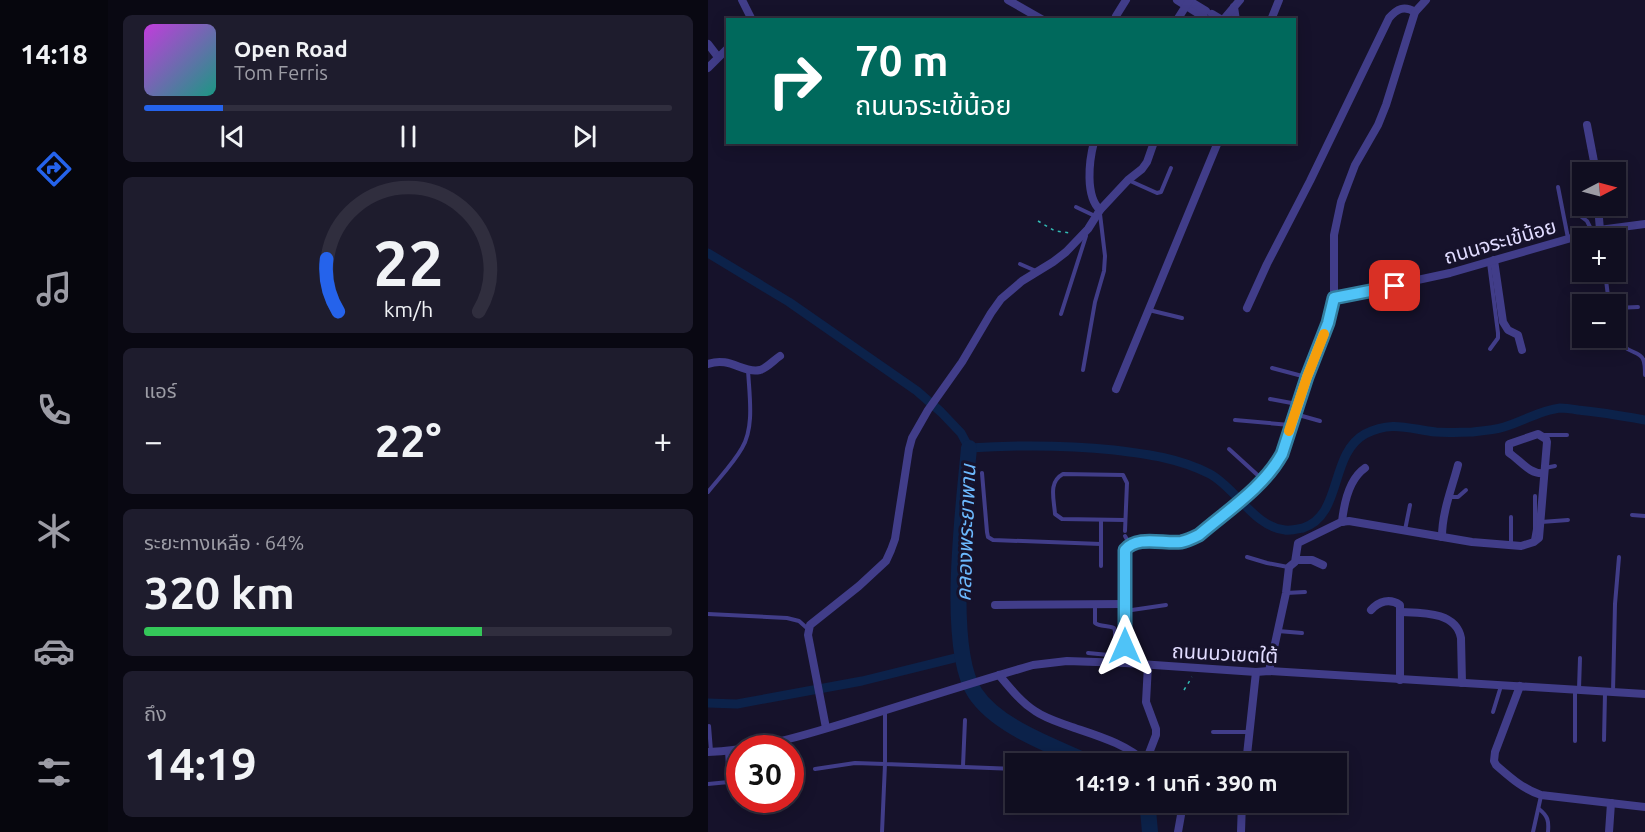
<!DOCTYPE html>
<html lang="th">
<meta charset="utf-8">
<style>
:root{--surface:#100e20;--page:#1e1c2d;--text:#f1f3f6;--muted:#9c9ca5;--line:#302e3e;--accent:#2563eb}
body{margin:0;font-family:Ubuntu,"Noto Sans Thai",sans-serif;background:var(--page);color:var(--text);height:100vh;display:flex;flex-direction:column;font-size:22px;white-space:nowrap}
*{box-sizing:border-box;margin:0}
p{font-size:20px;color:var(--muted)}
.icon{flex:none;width:33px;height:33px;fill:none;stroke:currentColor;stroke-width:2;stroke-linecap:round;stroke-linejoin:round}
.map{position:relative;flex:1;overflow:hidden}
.sheet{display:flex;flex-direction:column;gap:15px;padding:15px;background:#090812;width:600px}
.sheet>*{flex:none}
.guide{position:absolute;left:18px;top:18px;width:570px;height:126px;border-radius:0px;box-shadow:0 3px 15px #0003,0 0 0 2px var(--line);background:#00695c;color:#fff;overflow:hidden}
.needle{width:39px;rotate:84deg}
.fabs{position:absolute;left:864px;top:162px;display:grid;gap:12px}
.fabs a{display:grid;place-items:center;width:54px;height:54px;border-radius:0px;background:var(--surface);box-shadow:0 3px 15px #0003,0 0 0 2px var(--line);font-size:30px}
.speed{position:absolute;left:18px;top:735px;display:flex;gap:12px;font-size:30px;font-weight:700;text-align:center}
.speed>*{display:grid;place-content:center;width:78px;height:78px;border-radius:50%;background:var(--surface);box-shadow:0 3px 15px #0003,0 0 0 2px var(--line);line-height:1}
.speed .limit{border:9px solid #d22;background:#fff;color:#111}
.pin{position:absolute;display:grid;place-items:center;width:51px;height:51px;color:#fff;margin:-26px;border-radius:12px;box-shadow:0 3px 9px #0006}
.me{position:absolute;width:66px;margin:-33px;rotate:0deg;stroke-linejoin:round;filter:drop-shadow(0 0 4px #0008)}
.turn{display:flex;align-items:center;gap:21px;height:126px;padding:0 30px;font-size:27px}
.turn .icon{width:78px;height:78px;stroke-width:2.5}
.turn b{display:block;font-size:42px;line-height:51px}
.big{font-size:45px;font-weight:600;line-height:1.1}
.sheet .tile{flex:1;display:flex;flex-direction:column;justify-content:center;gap:9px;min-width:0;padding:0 21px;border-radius:9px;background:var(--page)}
.sheet .dial{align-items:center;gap:0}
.dial svg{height:156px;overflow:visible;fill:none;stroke:var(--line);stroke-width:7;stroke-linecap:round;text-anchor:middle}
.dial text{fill:var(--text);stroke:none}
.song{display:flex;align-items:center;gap:18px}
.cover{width:72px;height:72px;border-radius:9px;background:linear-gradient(135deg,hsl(290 70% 55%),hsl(170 70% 35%))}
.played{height:6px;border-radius:3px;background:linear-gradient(90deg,var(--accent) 15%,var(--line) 15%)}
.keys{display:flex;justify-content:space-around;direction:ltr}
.heat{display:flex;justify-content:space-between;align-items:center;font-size:33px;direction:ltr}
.charge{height:9px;border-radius:4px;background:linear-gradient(90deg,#34c759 64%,var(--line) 0)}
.trip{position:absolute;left:297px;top:753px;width:342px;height:60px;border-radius:0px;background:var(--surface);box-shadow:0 3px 15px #0003,0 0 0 2px var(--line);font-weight:600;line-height:60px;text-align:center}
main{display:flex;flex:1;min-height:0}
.menu{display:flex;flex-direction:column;width:108px;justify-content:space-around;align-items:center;background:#06060d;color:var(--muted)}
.menu .icon{width:42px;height:42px}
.menu .active{color:var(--accent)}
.menu b{font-size:27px;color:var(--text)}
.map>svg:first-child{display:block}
</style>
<main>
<nav class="menu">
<b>14:18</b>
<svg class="icon active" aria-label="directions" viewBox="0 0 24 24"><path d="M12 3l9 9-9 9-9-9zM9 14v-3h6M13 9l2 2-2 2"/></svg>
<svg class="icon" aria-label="music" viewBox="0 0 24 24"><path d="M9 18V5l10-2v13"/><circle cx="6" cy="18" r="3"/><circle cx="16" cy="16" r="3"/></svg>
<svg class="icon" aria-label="phone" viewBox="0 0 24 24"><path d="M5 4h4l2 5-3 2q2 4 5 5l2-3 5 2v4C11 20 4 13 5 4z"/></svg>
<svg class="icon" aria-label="climate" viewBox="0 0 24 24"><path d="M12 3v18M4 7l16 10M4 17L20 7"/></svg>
<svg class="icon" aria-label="car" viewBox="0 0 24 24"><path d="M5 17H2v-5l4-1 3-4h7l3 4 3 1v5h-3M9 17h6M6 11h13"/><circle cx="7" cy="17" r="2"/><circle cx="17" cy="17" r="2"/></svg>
<svg class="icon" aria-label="filters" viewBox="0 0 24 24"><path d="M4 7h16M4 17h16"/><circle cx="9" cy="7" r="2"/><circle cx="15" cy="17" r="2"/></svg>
</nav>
<section class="sheet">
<div class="tile">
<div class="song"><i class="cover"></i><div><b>Open Road</b><p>Tom Ferris</p></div></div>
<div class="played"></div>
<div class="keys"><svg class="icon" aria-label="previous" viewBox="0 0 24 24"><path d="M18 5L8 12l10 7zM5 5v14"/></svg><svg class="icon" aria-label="pause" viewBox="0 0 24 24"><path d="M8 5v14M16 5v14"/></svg><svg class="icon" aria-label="next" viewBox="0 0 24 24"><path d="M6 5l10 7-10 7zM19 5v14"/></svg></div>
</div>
<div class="tile dial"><svg viewBox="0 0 100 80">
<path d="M14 69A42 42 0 1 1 86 69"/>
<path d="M14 69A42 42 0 0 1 8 42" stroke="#2563eb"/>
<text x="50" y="56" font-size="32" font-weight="700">22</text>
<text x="50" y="72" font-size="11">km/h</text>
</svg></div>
<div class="tile"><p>แอร์</p>
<div class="heat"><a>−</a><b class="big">22°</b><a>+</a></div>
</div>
<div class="tile"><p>ระยะทางเหลือ · 64%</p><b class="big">320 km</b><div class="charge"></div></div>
<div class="tile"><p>ถึง</p><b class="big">14:19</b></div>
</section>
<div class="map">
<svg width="937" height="832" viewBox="0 0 937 832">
<rect width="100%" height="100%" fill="#16122b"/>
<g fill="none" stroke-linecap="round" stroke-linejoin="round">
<g stroke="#0c224a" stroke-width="9">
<path d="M0,253L81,302L209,391L233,412L253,433L261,448C309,445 357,445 406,450C439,454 471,458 502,474C528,488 546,527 577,530C582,531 590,529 595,528C635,515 621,454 657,434C684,420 701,429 728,432C740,433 753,432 764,432C774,431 786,430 796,427C813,422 833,410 852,408C857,408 864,409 870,410C892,412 915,416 937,420"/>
<path d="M0,703L29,704L154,681L255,656"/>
</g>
<g stroke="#0c224a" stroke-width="16">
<path d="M261,448C256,505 237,647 267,693C290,728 348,747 384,764"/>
<path d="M436,802L440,810L442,832"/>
</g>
<g stroke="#32bcb5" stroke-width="1.5" stroke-dasharray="3 4.5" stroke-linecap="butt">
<path d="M330,221L347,231L363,233"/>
<path d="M476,690L484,677"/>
</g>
<g stroke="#413d89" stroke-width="4">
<path d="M420,180L449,193L453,192L463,168"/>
<path d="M850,187L860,238"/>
<path d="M368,207L387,216"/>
<path d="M871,215L879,221L884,231"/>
<path d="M781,263L790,333V338L782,349"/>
<path d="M312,264L328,271"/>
<path d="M897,272L901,304"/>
<path d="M908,308L930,307"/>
<path d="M441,310L474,318"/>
<path d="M353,314L378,236"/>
<path d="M908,336C916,354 931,350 935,359C937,363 937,370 937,375"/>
<path d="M564,368L598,377"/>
<path d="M375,370L387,302L396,271L397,256L392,214"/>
<path d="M562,399L589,404"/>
<path d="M587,414L612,421"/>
<path d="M527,420L582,425"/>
<path d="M833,435H859"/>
<path d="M521,449L555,480"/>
<path d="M837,468L847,466"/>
<path d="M274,473L279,532L280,537L285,540L393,544"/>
<path d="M0,492C11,478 25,464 34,448C47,426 41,394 40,369"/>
<path d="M742,497H750L758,490"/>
<path d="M924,515L937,516"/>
<path d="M803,517V545"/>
<path d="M393,521V566"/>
<path d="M833,522L860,520"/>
<path d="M697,530L702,505"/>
<path d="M417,531L419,483L415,475L355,474C340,482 346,499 347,514L354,519L417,520"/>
<path d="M417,536L421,543"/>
<path d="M825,540L827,529V496"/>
<path d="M539,557L559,563L580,567"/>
<path d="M578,593L597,592"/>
<path d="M417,611L458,605"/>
<path d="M0,614L79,618L91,621L100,629"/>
<path d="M570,631L594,633"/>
<path d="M380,653L401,655L407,650V631L406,628C400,625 392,627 387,623V605"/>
<path d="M871,689L872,658"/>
<path d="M867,691V741"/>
<path d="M905,692L907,604L911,557"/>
<path d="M177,711V764L308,769"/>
<path d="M785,712L793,686"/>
<path d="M1,726L3,751"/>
<path d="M505,732H541"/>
<path d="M896,740L897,693"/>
<path d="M19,751L21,782H32"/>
<path d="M255,766L257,720"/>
<path d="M107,769L147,763L177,764L174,832"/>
<path d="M0,784L21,782"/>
<path d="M65,800V802"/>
<path d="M403,802L406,811"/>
<path d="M831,809C840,816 841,821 840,832"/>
<path d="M825,832L833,796"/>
</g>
<g stroke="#413d89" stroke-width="8">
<path d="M34,0L44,20"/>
<path d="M300,0L335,20"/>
<path d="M469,0L496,17"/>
<path d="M480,0L498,11"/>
<path d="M526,7L528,20"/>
<path d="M504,14L514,20"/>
<path d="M408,16L418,0"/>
<path d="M469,20L481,1"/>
<path d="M515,20L532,0"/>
<path d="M563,20L571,0"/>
<path d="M0,44L10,57"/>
<path d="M0,68L20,48"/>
<path d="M879,125L888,172"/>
<path d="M386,142C381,161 377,196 392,210"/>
<path d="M890,206L892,230"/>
<path d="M786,260L795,322L800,330L810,335L814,350"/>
<path d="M626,298L742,273L891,230L937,224"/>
<path d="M539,308L559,264L602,181L681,18C689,9 696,5 707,12"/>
<path d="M0,364C22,356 35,374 52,370C59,368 66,360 72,356"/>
<path d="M408,389L510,142"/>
<path d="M634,522C636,503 641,479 657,468"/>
<path d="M734,537C734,512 744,488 750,465"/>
<path d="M588,560H604L615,565"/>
<path d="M287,605L417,604"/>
<path d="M663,610C671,601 682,598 692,605V680"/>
<path d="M692,612C713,613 748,611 753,638L754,683"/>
<path d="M417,663V550L422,544L430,542H470L478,541L491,535L555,481L574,454L599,377L620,323L626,298V235L633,202L647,165L670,125L678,105L707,12L718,0"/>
<path d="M561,671L578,593L581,567L587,562L590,543L633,522L641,521L764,542L813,546L826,542L831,538L839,442L838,439L830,434L801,444V453C812,460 822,475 836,473"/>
<path d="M291,675C302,688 313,702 327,711C337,718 350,722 361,726C390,736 417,743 440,764"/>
<path d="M812,686L787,752L786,761L788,765C803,778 815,789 833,795L937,807"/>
<path d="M118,728L100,635L102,625L151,586L178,561L183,550L187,539L201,449L204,438L220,410L254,362L283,313L293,299L314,281L345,262L358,252L380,229L392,210L420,180L434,169L439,162L446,142"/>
<path d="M0,752C52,750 104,733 153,718C210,700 267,682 325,665L359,661L417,663L548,672L561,671L937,694"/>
<path d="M438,761L448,735V729L438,702L440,665"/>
<path d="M538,764L548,672"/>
<path d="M470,832L473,815L471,802"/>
<path d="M533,832L534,802"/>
<path d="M901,832L903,803"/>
</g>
</g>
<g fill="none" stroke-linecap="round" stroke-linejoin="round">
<defs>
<path id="route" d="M417,646V550C429,535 455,544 473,542C479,541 485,538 491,535C520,510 555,488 574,454L599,377L620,323L626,298L687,286"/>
</defs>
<use href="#route" stroke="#337fa1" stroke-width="15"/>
<use href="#route" stroke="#4fc3f7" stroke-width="10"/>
<path stroke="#f59e0b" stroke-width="10" d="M581,431L599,377L616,334"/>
</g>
<g text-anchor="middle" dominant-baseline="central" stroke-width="6" stroke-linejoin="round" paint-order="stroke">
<g font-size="20" fill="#e1dcff" stroke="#16122b">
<text transform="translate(792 241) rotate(-16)">ถนนจระเข้น้อย</text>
<text transform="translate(517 653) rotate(3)">ถนนนวเขตใต้</text>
</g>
<g font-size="21" font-style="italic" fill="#6cb8fd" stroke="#16122b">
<text transform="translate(257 533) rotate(-88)">คลองพระยาพาน</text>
</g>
</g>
</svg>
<div class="fabs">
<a><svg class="needle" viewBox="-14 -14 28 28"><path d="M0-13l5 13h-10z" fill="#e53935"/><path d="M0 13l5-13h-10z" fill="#9c9ca5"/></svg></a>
<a>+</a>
<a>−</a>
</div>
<div class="speed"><div class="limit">30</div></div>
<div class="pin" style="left:687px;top:286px;background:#d93025"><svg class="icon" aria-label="arrive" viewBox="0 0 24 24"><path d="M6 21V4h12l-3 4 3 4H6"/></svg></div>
<svg class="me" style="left:417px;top:646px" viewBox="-20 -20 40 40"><path d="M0-17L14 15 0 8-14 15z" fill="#4fc3f7" stroke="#fff" stroke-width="4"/></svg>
<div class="trip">14:19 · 1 นาที · 390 m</div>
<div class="guide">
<div class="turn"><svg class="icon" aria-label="right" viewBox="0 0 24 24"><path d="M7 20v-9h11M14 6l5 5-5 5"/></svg><div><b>70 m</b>ถนนจระเข้น้อย</div></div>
</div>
</div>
</main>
